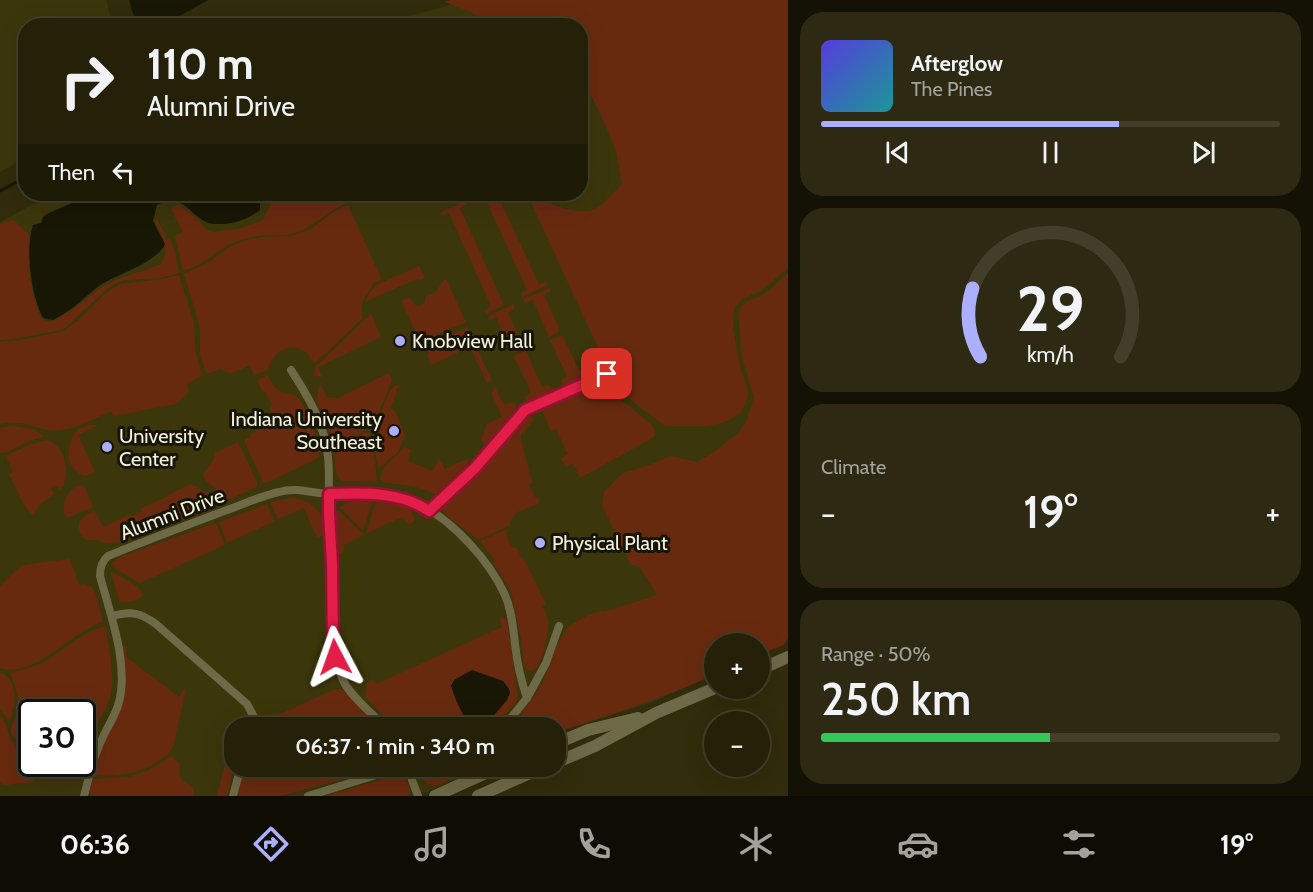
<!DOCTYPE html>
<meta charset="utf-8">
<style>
:root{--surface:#252108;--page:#2d2912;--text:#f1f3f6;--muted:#a3a39c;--line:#423e29;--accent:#acaffb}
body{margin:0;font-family:Cabin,sans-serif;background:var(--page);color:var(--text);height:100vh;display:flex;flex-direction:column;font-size:22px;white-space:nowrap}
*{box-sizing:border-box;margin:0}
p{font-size:20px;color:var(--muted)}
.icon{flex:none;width:33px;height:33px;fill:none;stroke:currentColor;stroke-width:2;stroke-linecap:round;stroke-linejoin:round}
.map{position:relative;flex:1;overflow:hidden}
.drawer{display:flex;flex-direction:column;gap:12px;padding:12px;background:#141204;width:525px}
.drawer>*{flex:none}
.guide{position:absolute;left:18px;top:18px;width:570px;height:183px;border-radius:24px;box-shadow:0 6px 24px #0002,0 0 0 2px var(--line);background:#252108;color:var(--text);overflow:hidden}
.tools{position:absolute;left:704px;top:633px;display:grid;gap:12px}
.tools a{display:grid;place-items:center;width:66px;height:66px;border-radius:50%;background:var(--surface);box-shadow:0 6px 24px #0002,0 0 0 2px var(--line);font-size:30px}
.speed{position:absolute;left:18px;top:699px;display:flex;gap:12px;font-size:30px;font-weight:700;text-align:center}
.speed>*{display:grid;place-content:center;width:78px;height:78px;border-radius:50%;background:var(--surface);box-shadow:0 6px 24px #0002,0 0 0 2px var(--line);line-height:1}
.speed .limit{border:3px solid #111;border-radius:9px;background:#fff;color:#111}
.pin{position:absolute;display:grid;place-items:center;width:51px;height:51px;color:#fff;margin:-26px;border-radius:12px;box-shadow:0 3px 9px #0006}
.me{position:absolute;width:66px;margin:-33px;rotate:356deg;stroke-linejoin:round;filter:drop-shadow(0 0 4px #0008)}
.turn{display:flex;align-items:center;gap:21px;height:126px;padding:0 30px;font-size:27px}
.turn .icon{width:78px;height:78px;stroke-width:2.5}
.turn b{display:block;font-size:42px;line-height:51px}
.then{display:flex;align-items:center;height:57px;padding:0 30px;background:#0003;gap:12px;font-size:22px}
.big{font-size:45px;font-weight:600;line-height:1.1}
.drawer .tile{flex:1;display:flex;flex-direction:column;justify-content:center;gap:9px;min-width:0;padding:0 21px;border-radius:24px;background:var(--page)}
.drawer .dial{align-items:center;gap:0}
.dial svg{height:156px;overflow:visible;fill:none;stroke:var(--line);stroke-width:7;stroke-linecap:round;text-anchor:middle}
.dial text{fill:var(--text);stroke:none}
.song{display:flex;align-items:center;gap:18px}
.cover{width:72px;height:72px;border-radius:9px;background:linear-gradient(135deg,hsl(250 70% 55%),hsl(180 70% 35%))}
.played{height:6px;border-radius:3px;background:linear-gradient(90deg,var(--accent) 65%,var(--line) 65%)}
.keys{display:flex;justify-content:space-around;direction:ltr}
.heat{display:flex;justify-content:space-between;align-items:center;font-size:33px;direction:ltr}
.charge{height:9px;border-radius:4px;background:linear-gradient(90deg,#34c759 50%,var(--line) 0)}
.trip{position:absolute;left:224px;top:717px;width:342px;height:60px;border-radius:24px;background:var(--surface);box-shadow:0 6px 24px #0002,0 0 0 2px var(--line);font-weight:600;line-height:60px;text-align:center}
.dock{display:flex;height:96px;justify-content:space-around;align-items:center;background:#0f0d03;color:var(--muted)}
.dock .icon{width:42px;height:42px}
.dock .on{color:var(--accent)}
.dock b{font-size:27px;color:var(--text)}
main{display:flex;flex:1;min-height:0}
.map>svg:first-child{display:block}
</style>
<main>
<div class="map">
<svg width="788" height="796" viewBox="0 0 788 796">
<rect width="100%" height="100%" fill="#312c0b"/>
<g fill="#3c360b" fill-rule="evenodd">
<path d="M0,0H106L113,25L26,26L25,158L0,172Z"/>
<path d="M468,0H788V639L759,652V644H714V673L653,702L555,733V728H234V766L482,767L418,796H0V222L52,194H580V26L378,25ZM32,712H82V764H32Z"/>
</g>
<g fill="#682a0f">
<path d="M451,0H788V268L762,290L741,300L734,309L733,328L740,367L746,383L748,395L746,403L742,411L736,416L722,423L707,426H665L632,401L612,378L527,194H531L534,198C549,203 575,214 589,211C601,209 614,192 622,184L616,150L599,111L581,77L580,26L553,25L551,23L543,26L491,25L471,12L444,2Z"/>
<path d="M276,194H343L347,203C328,211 315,226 295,233C287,236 280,235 272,235C259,235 247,237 235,242C215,250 205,265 183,271L175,236L183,232L171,209L179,205L194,216L207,230L213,232L238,229L263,220Z"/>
<path d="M483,194H497L539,284L547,282L548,285L522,297L520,293L527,290Z"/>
<path d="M464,202H466L467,204L460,208L504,305L486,314L485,310L491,306L449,213L442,215L440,214L441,212Z"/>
<path d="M348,205L382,280L374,283L362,302V319L315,363L313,362C301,338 274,346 268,370L254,375L250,365L231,374L221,369L207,374L200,355V330L195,311L184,274L209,262L229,247L246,240L265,237L291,236L311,229L333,212Z"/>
<path d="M157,219L167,239H170L174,248L179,273L161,278L125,280L117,283L108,288L65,328L60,330L18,338L0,340V224L13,220L29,234C28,262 29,294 42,319C46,321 47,322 51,321C62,319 86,299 95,292C117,276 137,274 161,264C171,250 161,234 155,220Z"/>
<path d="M419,266L425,278L419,281L417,279L365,302L368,295L376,285Z"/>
<path d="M788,273V638L784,645L759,655V644H714V675C664,698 612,714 560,731L555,733V728L510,727C523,713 536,695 545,677C552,661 556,640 569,627C578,619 591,614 602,610L604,612L657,595L640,567L630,564L602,505L604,492L623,473L649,465L670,456L697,462L714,452L738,433L746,422L754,397L742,358L738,312C744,298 759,299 770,290C776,285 782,278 788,273Z"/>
<path d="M179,275L194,323L195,349L202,376L187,384L189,392L176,404L114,416L111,411C92,420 69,433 47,430C42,429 38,427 33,426C23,422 11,422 0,424V342L15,341L64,331L81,318L107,292L121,284L162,279Z"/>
<path d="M446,279L466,322L430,338L429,334L421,338L419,334L417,335L401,301L410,297L415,305L419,306L425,302V297L436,292L443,281Z"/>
<path d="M550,288L551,291L544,295L560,331L549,337L533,300L525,303L523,299Z"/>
<path d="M514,304V309L508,312L524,348L513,353L496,317L489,320L488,316Z"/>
<path d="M371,314L381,337L318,367L322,377L314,376L315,367Z"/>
<path d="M467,327L492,381L487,383L470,347L431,365L427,355L429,354L427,349L435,345L434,342Z"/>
<path d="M562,335L579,370L585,369L588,372L587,376L567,385L562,384L561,380L567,376L550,340Z"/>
<path d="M526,351L542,387L549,385L552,389L550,393L529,402L526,400L525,397L531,392L514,356Z"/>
<path d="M389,373L392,380C387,391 381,410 375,419C369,428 343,448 334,450L328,426L316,400L320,383L326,396L329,398H338Z"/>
<path d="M268,375C272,385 277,392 288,394C294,395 293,393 297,397C309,409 318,439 319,456L316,459L266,483L263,482L244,440L251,437L250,434L276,422L269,407L272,405L265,391H262L257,380Z"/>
<path d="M605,381L622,401L650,423L654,429L655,435L652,438L642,444L580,478L573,463L566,467L561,458L568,454L556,429L551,431L543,413L544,409Z"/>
<path d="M399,384L401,387L396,389L397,393L390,408L395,411L404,432L406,433L398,452L379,468C371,446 376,423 385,402C389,393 390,387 399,384Z"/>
<path d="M494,387H495L504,405L512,402L516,404V408L490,439L486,443H484L481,440L487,424L502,417L491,393L493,391Z"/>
<path d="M528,416L533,417V421L521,435V440L532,482L529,485L535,497L539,499V503L521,511L517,512L510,521V525L478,540C472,533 443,515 442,510C442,505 443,503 445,500L517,425Z"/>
<path d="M89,425H96L97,426L78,435L95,472L85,476C71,471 66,460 70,445C71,441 72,435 76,432C79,428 84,427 89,425Z"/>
<path d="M12,426L33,429L44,436L32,440L5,453L4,452L0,453V428Z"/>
<path d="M365,432L370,434L372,436C372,452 377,467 377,482L342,481C334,475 335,465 334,455Z"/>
<path d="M47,440C66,445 72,477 60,490L57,486L51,489L54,494L42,503L32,515L24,505L9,474L13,472L6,456L29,445Z"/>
<path d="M238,442L258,484L256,487L228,500L205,480L203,474L215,457L214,453Z"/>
<path d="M404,447L411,450L408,461L433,471L438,459L440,460L445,469L469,458L467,465L435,494C431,493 429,492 426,490C412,485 395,484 381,482C379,463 394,462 404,447Z"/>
<path d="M191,484L198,487L215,501V506L197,515L121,542L106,543L97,540H86C72,526 80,517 95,511L103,527L130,514L132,516L141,512L140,509L168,496V495Z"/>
<path d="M79,485L84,486L93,507L67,518L64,513C63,500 67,491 79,485Z"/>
<path d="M292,498C311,499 329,516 324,536L317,537L315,534L304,508L278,519L270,502Z"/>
<path d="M363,501L371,502L372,503L363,530L340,508C346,501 355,501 363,501Z"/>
<path d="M379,502C392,504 416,503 414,521L410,524L407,523L402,517L366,534L375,504Z"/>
<path d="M267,504L275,521L227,543L219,522Z"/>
<path d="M336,511H339L364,535L344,545V551L341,554H339L337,550L334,518Z"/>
<path d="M216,523L225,545L140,583L114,568L115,566L111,564L122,556Z"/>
<path d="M507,529C505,535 509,543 513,548H517L522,559H524L546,604L542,606C544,610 547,615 548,619C550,628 543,664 535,669C532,671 529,670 526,669L524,663L521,638L512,596L508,586L493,562L495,560L480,541Z"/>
<path d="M70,559L79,585L85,584L87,587L91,586L95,592L103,621C94,625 86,629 78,635C57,648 27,677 0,668V587L10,576L23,565Z"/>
<path d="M112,572L137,586L143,594C139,602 129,602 120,602L111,573Z"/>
<path d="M502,618H505L507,621L518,695L516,702L494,727H395L365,697L367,684L373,679L376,684L502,627L500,620Z"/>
<path d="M105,626C109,644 115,679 110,697C106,712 95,725 89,740C84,751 82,764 80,777L57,774L35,764H82V712H32L31,760L11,733C10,726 13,724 15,718C21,703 17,688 10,673C21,670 31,668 42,663C65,650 79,634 105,626Z"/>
<path d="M122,646H124L126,647V657L179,697L185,688L186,690L173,746C170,754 164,757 157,762C134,776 119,775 93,776L98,754L114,721Z"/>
<path d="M0,673C18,677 17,710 9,721L0,709Z"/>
<path d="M337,689L343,690L380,727L258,728L267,720L333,690Z"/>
<path d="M0,715L5,722L11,740L33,768L34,782L4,785L0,782Z"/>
<path d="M234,729V767L227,796H217Z"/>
<path d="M172,756L179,764L180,778L193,788L194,796H91L90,789L93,779L129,777L147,771Z"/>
<path d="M245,767H381L340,780L280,796H237Z"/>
<path d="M424,767V766L481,767L439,785C426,787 419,779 424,767Z"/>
<path d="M399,776C407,779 409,784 410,793L408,796H325L384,779Z"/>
</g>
<g fill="#181605">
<path d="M129,0H208C191,9 154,35 136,18C132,14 131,5 129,0Z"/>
<path d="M92,194H260V210C248,219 236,224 220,224C216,224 210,224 206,222C186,212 185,193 157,205L153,221L165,244C157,262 119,274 102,284C94,289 87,296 80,302C72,309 62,315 53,320L43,318C31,295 25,250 33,225L41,223L43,217L47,214Z"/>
<path d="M472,670L503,681L509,689L510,693L507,700L484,727H471L468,725L456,700L451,686L454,680Z"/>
</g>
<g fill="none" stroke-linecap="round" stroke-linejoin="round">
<path stroke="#181605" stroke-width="3" d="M0,191L26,177"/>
<g stroke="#6e6947" stroke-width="8">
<path d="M291,370C308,396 325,425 328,457C330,476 328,494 329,512C329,535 332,558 332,581C332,614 329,650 343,680C349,695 374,715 386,728"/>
<path d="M429,511L475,468L525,410L607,374"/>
<path d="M112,616C131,611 139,612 156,624L247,704L254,717L251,728"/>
<path d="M527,698L546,663L559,626"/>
<path d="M409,766L412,780L418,796"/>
<path d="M84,796C89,777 93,757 102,739C107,727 116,715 119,702C129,663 110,614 100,576C100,569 102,561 108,556C147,540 187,525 227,510C244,504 261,496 279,492C296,487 311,493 328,494C350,496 371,492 392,496C400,498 411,500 419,504C453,521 489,560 505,595C512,611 513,628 515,644C517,662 521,681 527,698L503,728"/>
<path d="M233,796L241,766"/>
<path d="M308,796L405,766"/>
</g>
<g stroke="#6e6947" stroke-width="12">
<path d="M759,670L788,657"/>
<path d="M555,744L588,730L638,718"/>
<path d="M555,763L595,746L656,713L715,688"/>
<path d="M435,796L501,766"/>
<path d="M478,796L546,766"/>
</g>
</g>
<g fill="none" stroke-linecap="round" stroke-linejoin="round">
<defs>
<path id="route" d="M335,657L333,644L332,564L329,513V494C362,493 400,491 429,511L475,468L525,410L607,374"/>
</defs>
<use href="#route" stroke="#92132f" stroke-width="15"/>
<use href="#route" stroke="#e11d48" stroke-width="10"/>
</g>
<g fill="#acaffb" stroke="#171507" stroke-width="2">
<circle cx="400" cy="341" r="6"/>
<circle cx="394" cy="431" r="6"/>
<circle cx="107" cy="447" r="6"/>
<circle cx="540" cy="543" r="6"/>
</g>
<g text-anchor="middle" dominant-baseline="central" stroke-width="6" stroke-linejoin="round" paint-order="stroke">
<g font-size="20" fill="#f4f2df" stroke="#171507" text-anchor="start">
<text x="412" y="341">Knobview Hall</text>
<text x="382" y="419" text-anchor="end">Indiana University<tspan x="382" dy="23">Southeast</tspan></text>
<text x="119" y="436">University<tspan x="119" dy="23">Center</tspan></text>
<text x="552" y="543">Physical Plant</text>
</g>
<g font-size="20" fill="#f4f2df" stroke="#171507">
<text transform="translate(172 514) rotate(-21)">Alumni Drive</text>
</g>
</g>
</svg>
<div class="tools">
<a>+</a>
<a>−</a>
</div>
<div class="speed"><div class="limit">30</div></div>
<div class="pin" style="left:607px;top:374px;background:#d93025"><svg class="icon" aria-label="arrive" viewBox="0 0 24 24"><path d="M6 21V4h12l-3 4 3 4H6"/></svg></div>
<svg class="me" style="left:335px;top:657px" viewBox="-20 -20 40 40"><path d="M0-17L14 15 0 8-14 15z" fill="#e11d48" stroke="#fff" stroke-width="4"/></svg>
<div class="trip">06:37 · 1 min · 340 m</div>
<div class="guide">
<div class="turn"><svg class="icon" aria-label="right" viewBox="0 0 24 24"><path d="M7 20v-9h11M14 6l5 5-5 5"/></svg><div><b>110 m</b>Alumni Drive</div></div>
<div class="then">Then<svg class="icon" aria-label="left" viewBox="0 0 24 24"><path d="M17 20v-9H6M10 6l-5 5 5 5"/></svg></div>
</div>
</div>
<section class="drawer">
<div class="tile">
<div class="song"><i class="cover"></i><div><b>Afterglow</b><p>The Pines</p></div></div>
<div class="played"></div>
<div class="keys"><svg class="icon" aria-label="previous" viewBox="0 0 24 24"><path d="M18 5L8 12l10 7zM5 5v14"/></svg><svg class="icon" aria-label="pause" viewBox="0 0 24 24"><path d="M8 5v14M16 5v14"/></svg><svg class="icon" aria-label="next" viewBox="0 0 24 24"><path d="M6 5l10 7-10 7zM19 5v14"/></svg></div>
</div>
<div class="tile dial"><svg viewBox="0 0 100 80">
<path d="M14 69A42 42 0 1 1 86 69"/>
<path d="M14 69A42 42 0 0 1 10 34" stroke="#acaffb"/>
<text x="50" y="56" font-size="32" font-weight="700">29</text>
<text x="50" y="72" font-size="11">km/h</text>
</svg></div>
<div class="tile"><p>Climate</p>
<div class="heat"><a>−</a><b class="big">19°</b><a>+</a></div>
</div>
<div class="tile"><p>Range · 50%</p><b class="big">250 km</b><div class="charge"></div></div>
</section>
</main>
<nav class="dock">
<b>06:36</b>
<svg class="icon on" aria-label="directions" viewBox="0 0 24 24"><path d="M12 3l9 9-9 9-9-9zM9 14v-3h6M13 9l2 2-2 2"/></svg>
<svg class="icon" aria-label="music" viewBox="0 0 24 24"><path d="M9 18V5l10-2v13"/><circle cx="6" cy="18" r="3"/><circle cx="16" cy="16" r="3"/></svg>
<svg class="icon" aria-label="phone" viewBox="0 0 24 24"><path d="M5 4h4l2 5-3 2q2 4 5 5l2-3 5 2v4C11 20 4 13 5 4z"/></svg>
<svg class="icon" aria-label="climate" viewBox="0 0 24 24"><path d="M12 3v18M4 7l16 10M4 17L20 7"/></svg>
<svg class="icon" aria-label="car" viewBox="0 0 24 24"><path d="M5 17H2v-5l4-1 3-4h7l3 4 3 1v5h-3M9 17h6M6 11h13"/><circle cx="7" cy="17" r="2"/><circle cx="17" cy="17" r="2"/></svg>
<svg class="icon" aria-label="filters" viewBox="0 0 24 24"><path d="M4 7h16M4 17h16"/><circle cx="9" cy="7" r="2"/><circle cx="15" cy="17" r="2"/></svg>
<b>19°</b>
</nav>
